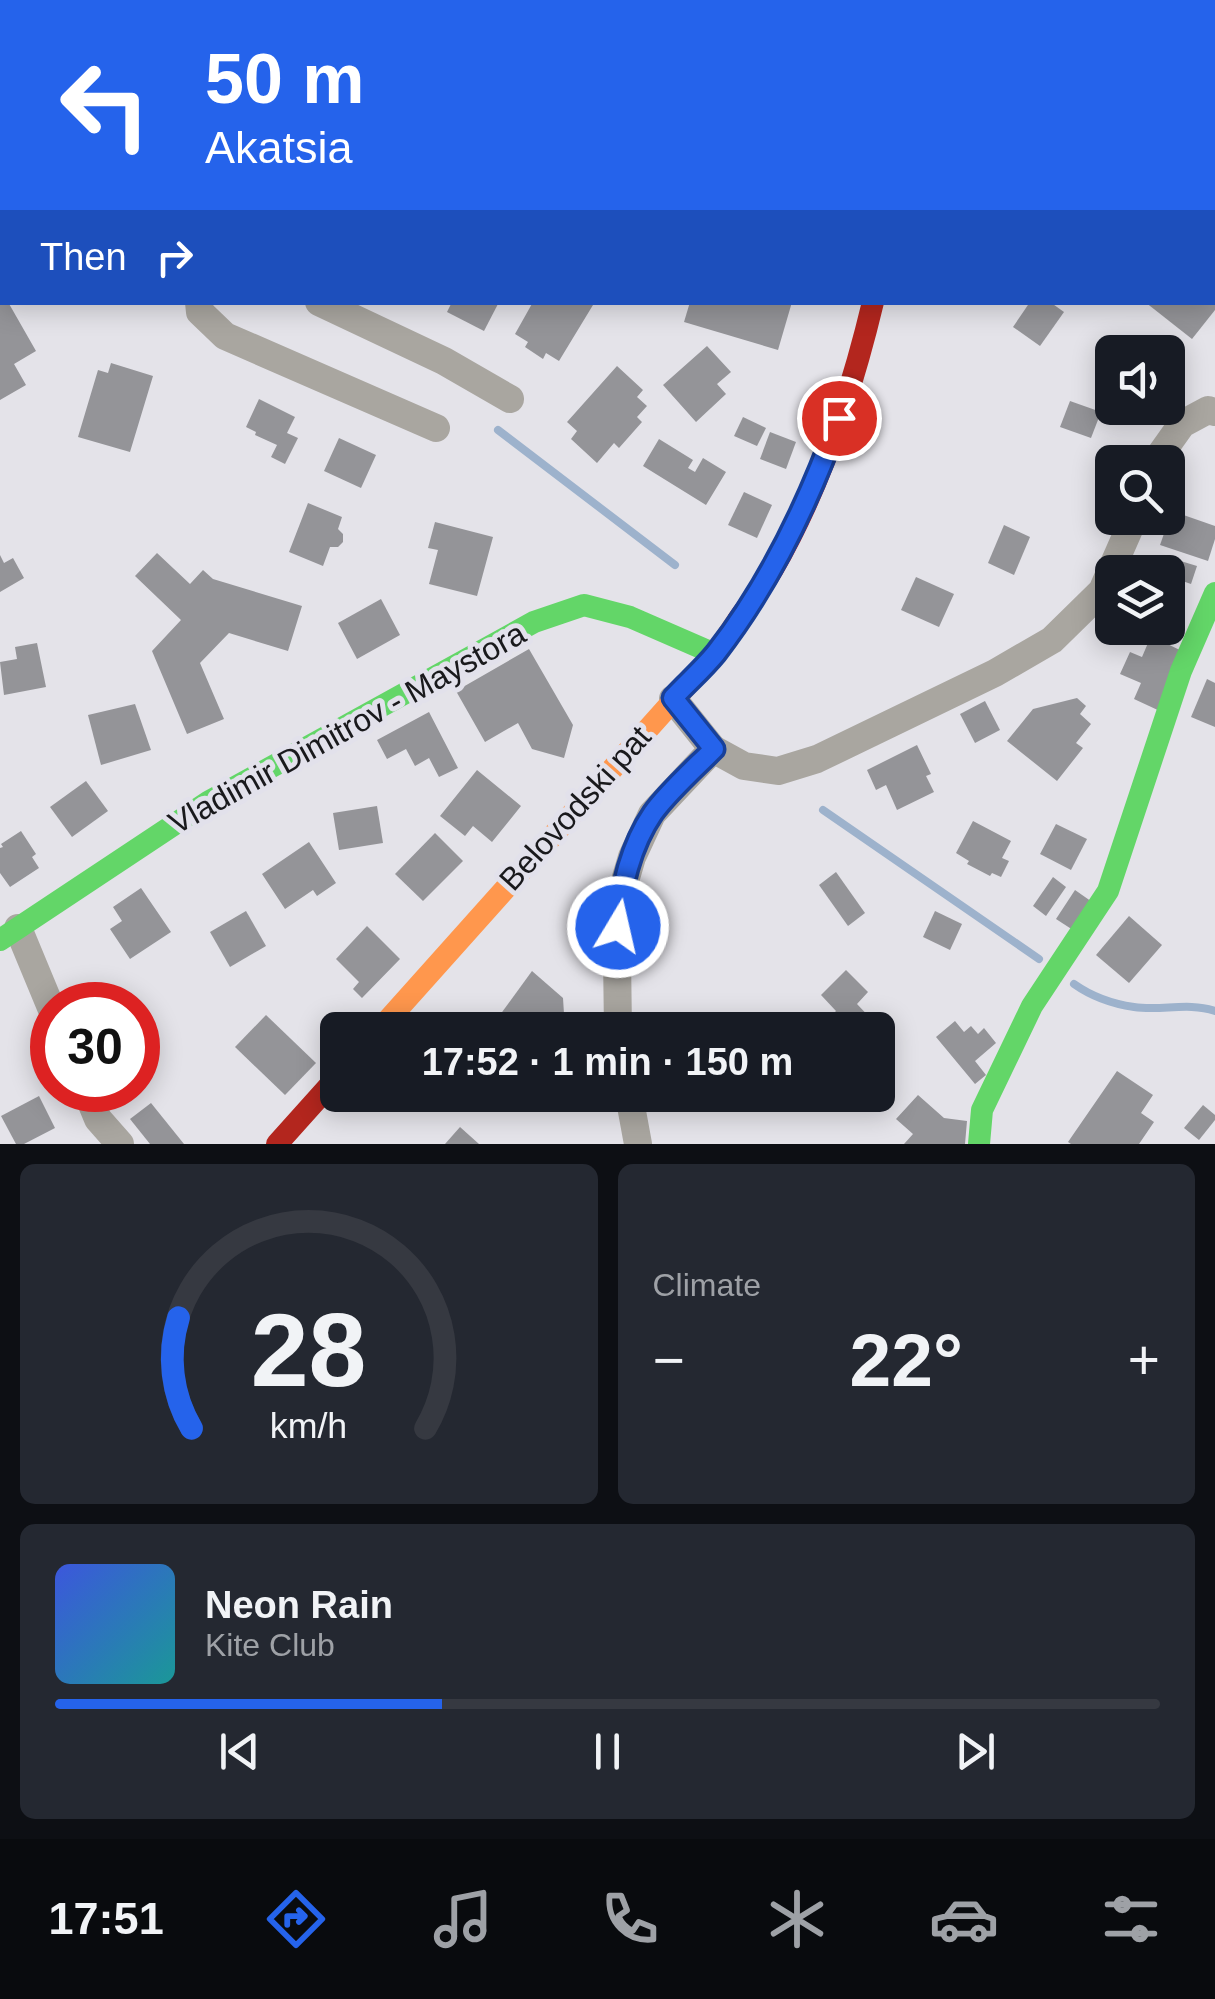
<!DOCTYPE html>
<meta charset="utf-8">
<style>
:root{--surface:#171b24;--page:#242831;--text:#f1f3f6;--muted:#9ea1a6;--line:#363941;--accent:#2563eb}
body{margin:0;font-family:Arial,sans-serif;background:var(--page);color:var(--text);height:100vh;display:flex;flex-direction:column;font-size:38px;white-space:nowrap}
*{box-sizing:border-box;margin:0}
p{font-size:32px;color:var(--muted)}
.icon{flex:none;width:55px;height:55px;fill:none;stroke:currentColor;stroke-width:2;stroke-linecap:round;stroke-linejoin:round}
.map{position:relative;height:1144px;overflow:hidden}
.drawer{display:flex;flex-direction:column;gap:20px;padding:20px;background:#0d0f14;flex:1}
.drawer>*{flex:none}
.top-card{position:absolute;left:0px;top:0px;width:1215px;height:305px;box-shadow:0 5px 25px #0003;background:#2563eb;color:#fff;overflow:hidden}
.tools{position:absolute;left:1095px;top:335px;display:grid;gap:20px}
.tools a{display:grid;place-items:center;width:90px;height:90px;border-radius:15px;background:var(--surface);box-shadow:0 5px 25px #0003;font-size:50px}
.speed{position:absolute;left:30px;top:982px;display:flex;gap:20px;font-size:50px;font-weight:700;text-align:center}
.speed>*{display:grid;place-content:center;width:130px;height:130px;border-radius:50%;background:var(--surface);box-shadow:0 5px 25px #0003;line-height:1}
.speed .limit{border:15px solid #d22;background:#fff;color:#111}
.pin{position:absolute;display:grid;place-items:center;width:85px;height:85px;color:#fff;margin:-42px;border:5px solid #fff;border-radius:50%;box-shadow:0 2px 10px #0007}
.me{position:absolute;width:110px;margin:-55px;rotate:9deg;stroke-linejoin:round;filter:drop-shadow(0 0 8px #0008)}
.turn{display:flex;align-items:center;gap:35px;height:210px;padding:0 40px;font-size:45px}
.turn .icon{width:130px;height:130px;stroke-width:2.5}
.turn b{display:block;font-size:70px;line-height:85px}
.then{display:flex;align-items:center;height:95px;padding:0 40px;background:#0003;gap:20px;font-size:38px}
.big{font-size:75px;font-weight:600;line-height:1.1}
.drawer .tile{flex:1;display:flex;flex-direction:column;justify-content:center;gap:15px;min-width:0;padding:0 35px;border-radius:15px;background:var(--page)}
.drawer .dial{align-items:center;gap:0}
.dial svg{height:260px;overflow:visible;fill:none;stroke:var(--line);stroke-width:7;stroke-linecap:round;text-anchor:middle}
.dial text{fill:var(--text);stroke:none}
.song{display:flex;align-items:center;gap:30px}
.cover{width:120px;height:120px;border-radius:15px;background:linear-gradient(135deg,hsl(230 70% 55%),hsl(180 70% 35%))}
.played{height:10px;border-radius:5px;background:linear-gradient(90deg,var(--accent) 35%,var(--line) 35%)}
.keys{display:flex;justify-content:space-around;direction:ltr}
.heat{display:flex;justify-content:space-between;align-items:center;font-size:55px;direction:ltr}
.drawer .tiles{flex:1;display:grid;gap:20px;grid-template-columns:1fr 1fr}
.tile:last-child{grid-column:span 2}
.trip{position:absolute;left:320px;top:1012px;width:575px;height:100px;border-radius:15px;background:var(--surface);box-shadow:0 5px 25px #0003;font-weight:600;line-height:100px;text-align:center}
.dock{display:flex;height:160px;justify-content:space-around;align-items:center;background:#090b0e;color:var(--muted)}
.dock .icon{width:70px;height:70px}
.dock .on{color:var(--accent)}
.dock b{font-size:45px;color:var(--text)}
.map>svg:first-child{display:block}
</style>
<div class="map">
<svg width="1215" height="1144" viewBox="0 0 1215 1144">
<rect width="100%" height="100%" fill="#e4e3e9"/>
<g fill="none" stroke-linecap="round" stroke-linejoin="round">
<g stroke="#9db2cc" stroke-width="8">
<path d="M498,430L675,565"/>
<path d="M823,810L1039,959"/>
<path d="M1074,984C1091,996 1113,1004 1134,1007C1162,1011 1188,1002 1215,1011"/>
</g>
</g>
<g fill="#949498">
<path d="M0,302H8L36,351L14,364L26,385L0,400Z"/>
<path d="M452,302H499L484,331L447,312Z"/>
<path d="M533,302H589L593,305L559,361L546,353L543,359L525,347L528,342L515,334Z"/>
<path d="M690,302H792L778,350L684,322Z"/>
<path d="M1030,302H1050L1064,312L1040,346L1013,327Z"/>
<path d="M1145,302H1215V310L1192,339Z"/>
<path d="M707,346L731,372L717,384L726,394L696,422L663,385Z"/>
<path d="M111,363L153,376L130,452L78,437L98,370L108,373Z"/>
<path d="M617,366L643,390L637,397L647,406L637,417L642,422L619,448L614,443L597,463L571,439L577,431L567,422Z"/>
<path d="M259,399L295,417L287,433L298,438L285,464L271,457L277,445L255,435L256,432L246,427Z"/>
<path d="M1070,401L1101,412L1091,438L1060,427Z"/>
<path d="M743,417L766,428L757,446L734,436Z"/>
<path d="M770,432L796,442L786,469L760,459Z"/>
<path d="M339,438L376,455L361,488L324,471Z"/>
<path d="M659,439L693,460L688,468L695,472L703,458L726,472L706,505L643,466Z"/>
<path d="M744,492L772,505L757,538L728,525Z"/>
<path d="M308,503L342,517L338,529L343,534V542L338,547H330L323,566L289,552Z"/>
<path d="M1172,511L1215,526V539L1208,561L1160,545Z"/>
<path d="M435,522L493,537L477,596L429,584L438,550L428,548Z"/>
<path d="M1004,525L1030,537L1014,575L988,563Z"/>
<path d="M157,553L190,584L203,570L213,579L302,606L288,651L229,633L200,663L224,719L187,734L152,651L181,620L135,576Z"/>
<path d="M0,555L4,563L13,558L24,578L0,592Z"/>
<path d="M1174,559L1197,566L1191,584L1168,576Z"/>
<path d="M916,577L954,594L939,627L901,610Z"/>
<path d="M381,599L400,635L357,659L338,623Z"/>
<path d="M1151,636L1188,654L1162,712L1134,699L1141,683L1120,674L1130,652L1142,657Z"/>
<path d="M37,643L46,687L4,695L0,662L17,659L15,647Z"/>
<path d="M529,649L573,725L564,758L532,749L518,723L485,742L456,691Z"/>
<path d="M1207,679L1215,683V727L1191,717Z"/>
<path d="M1077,698L1086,706L1080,714L1091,724L1076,743L1083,748L1057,781L1007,741L1033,709Z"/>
<path d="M985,701L1000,730L975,743L960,714Z"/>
<path d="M135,704L151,750L101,765L88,715Z"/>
<path d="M429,712L458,768L439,777L429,758L415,766L406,749L387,759L377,740Z"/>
<path d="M917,745L931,774L926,776L934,792L897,810L886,785L876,790L867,770Z"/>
<path d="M477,770L521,806L492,842L473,826L465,836L440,816Z"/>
<path d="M86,781L108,811L72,837L50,807Z"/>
<path d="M377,806L383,843L339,850L333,813Z"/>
<path d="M973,821L1011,841L1002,858L1009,861L1001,877L992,873L990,876L967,864L969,861L956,853Z"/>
<path d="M1056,824L1087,839L1071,870L1040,854Z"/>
<path d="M21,831L36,854L32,857L39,868L10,887L0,873V848L3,847L1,844Z"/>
<path d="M435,833L463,861L423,901L395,874Z"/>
<path d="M309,842L336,883L317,896L313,890L285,909L262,874Z"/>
<path d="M836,872L865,913L848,926L819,885Z"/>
<path d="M1053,877L1066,887L1046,916L1033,906Z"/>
<path d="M141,888L171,932L130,959L110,929L122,921L113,907Z"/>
<path d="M1075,890L1095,904L1076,932L1056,919Z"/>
<path d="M246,911L266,946L230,967L210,932Z"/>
<path d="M935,911L962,924L950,950L923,937Z"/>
<path d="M1129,916L1162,945L1129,983L1096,955Z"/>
<path d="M367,926L400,959L362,998L353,989L359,982L336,959Z"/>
<path d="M846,970L868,992L857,1004L876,1024L870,1030H838L828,1019L836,1011L821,995Z"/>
<path d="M532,971L563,998L565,1030H489Z"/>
<path d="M266,1015L316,1063L285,1095L235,1047Z"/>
<path d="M955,1021L964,1032L971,1026L978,1034L984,1028L996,1043L975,1061L986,1075L975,1084L936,1037Z"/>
<path d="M1117,1071L1153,1095L1141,1113L1154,1122L1139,1144H1071L1068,1142Z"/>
<path d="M918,1095L944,1118L967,1121L965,1144H904L913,1134L896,1119Z"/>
<path d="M39,1096L55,1128L24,1144H16L1,1116Z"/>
<path d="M151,1103L184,1144H150L130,1119Z"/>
<path d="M1203,1105L1215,1115V1120L1199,1140L1184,1128Z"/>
<path d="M460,1127L479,1144H445Z"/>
</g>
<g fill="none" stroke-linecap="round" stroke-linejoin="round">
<g stroke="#a9a6a0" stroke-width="28">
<path d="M139,0L140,2"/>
<path d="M485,0L488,2"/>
<path d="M409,2L411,0"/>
<path d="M0,279L2,278"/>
<path d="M199,302L200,312L225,336L436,428"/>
<path d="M319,302L444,361L510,399"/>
<path d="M1155,462L1182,424L1208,410L1215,412"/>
<path d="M713,749L744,766L778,771L817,759L995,673L1052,640L1102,591L1134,518"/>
<path d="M18,928L52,1010"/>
<path d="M618,1030L617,956L620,898L632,857L652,814L713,749L673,699"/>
<path d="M86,1090L98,1119L120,1144"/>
<path d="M629,1095L638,1144"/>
</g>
<g stroke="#63d668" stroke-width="22">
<path d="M0,940L208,802L534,622L584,605L630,617L715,654"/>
<path d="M979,1144L982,1110L1032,1006L1108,891L1181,671L1215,593"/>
</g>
<g stroke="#ff974d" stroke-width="22">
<path d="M941,0V2"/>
<path d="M379,1030L715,654L738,620"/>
</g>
<g stroke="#b3261e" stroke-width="22">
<path d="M738,620C750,603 763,586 773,569C821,486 851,394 873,302"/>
<path d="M277,1144L338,1076"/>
</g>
</g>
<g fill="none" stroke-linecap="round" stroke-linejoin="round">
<defs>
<path id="route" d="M618,927C620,889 631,845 653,813C669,791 694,769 714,749L673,698C687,683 703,669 716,653C771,582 809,502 839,418"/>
</defs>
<use href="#route" stroke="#184099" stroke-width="25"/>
<use href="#route" stroke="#2563eb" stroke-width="18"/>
</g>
<g text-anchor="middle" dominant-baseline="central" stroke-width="10" stroke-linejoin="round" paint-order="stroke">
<g font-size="32" fill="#19191c" stroke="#e2e1eb">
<text transform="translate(347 728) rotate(-29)">Vladimir Dimitrov - Maystora</text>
<text transform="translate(575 808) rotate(-48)">Belovodski pat</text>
</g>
</g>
</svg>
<div class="tools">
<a><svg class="icon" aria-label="sound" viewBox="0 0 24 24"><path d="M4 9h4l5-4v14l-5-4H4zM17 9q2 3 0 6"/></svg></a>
<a><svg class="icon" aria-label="search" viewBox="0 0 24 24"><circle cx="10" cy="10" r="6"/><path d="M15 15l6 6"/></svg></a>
<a><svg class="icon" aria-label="layers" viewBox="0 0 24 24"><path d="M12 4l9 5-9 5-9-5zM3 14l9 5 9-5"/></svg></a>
</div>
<div class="speed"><div class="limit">30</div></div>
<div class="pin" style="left:839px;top:418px;background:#d93025"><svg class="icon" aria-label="arrive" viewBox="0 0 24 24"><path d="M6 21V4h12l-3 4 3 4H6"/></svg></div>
<svg class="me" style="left:618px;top:927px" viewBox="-20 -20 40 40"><circle r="17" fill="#2563eb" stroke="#fff" stroke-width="3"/><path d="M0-11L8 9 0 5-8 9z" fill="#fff"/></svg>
<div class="trip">17:52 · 1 min · 150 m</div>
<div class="top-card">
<div class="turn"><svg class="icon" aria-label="left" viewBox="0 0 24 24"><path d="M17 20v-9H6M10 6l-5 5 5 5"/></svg><div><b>50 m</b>Akatsia</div></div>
<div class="then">Then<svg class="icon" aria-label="right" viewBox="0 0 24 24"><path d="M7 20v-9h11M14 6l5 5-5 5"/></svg></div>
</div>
</div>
<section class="drawer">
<div class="tiles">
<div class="tile dial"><svg viewBox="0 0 100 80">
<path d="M14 69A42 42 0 1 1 86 69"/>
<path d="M14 69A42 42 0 0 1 10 35" stroke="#2563eb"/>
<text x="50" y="56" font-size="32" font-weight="700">28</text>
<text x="50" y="72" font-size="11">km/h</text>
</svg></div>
<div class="tile"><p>Climate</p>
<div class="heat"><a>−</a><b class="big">22°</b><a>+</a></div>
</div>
<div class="tile">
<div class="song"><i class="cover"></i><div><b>Neon Rain</b><p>Kite Club</p></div></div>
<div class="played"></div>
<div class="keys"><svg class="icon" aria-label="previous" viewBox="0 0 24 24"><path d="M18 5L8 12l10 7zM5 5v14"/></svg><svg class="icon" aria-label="pause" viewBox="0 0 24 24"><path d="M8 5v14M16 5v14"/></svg><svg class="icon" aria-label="next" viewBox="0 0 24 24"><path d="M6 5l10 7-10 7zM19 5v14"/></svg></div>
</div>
</div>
</section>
<nav class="dock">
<b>17:51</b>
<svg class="icon on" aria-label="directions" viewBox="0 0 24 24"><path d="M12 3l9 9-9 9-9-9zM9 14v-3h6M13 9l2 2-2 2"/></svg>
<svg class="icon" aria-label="music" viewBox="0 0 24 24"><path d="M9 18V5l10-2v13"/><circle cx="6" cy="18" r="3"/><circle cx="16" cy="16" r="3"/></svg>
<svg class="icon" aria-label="phone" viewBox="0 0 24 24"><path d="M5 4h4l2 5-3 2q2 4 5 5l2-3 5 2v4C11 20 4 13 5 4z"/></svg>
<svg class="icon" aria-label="climate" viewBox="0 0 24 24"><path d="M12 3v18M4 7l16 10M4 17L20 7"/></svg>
<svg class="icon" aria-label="car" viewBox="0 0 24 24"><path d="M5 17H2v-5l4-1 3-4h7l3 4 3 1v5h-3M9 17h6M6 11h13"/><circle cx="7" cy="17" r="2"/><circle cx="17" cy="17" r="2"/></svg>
<svg class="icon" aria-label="filters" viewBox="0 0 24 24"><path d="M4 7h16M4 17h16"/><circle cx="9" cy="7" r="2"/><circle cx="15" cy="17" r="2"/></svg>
</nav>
